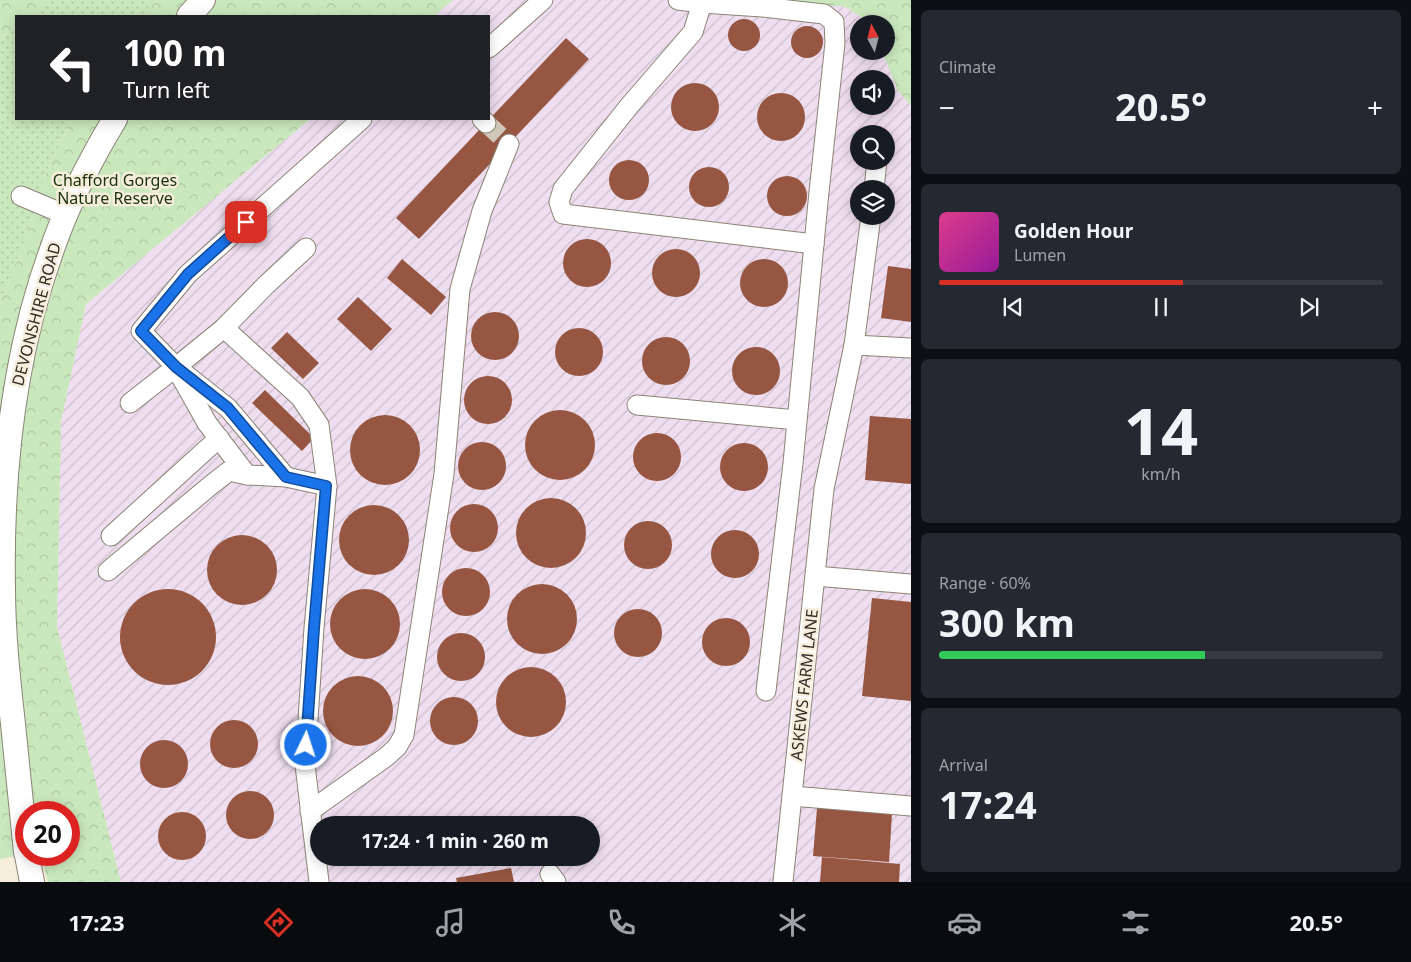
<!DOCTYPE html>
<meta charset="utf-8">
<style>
:root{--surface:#171b24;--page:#242831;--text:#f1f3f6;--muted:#9ea1a6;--line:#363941;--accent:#d93025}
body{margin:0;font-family:"Noto Sans",sans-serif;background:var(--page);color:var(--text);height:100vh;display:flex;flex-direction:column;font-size:19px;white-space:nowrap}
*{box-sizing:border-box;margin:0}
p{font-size:16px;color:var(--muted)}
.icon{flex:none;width:28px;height:28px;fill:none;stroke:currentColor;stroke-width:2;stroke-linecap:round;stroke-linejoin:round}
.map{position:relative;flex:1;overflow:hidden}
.panel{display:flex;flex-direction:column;gap:10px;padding:10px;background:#0d0f14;width:500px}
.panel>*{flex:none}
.banner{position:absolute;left:15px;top:15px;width:475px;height:105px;border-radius:0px;box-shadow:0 2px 12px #0003;background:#202124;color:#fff;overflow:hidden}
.needle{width:32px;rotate:353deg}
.controls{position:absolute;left:850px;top:15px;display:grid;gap:10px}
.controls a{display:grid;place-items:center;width:45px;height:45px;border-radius:50%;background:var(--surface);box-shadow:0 2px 12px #0003;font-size:25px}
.speed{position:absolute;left:15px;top:801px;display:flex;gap:10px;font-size:25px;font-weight:700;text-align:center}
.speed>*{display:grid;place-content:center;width:65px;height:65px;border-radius:50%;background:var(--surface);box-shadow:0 2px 12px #0003;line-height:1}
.speed .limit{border:8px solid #d22;background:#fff;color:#111}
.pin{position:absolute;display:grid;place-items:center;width:42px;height:42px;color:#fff;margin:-21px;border-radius:10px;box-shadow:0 2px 8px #0006}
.me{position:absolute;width:55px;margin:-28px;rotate:4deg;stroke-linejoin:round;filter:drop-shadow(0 0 4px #0008)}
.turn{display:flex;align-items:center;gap:18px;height:105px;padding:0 25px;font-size:22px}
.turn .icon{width:65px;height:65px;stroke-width:2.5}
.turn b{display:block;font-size:35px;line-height:42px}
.big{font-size:38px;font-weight:700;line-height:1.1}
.panel .widget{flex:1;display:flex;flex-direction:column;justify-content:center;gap:8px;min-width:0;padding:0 18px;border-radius:8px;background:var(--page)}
.panel .dial{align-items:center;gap:0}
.dial b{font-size:65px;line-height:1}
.song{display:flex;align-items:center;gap:15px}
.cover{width:60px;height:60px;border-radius:8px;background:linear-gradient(135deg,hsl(330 70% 55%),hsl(300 70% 35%))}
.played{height:5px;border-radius:2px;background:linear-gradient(90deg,var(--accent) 55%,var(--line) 55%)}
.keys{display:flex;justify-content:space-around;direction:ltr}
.heat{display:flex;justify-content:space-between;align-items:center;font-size:28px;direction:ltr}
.charge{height:8px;border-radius:4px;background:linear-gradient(90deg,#34c759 60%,var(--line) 0)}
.trip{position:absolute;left:310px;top:816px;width:290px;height:50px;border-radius:25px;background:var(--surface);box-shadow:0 2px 12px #0003;font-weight:700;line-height:50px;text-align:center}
.tab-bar{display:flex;height:80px;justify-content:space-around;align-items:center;background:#090b0e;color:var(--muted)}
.tab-bar .icon{width:35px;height:35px}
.tab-bar .on{color:var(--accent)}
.tab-bar b{font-size:22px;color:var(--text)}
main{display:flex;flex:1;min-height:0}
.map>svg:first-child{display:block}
</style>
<main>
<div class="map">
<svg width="911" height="882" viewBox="0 0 911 882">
<defs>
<pattern id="industrial-furrows" width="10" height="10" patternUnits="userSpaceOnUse" patternTransform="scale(1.25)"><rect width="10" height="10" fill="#efdef0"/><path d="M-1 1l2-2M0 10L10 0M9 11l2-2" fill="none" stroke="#cdbfce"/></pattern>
<pattern id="grass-dots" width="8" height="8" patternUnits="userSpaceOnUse" patternTransform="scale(1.25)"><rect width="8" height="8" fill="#cae8bd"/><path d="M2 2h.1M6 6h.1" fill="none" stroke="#aec7a2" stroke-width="1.8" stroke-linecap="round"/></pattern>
<pattern id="forest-crowns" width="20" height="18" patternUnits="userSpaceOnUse" patternTransform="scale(1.25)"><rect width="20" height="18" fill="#cae8bd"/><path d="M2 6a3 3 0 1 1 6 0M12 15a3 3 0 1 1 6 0" fill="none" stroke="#aec7a2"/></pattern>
</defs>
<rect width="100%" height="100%" fill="#f7eddc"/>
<path fill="url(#industrial-furrows)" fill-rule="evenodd" d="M453,0H781L846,7L871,24H859V51H882L898,91L911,105V882H121L57,627L61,422L86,304L310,119H489V16H434ZM859,79H886V106H859ZM859,134H886V161H859ZM859,189H886V216H859ZM319,825H591V858H319Z"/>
<g fill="url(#grass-dots)">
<path d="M53,0H154L142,16H30Z"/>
<path d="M16,26V119H73L46,172L26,237L0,303V38Z"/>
</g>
<g fill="url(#forest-crowns)">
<path d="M0,0H53L30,16H16V26L0,38Z"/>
<path d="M154,0H453L434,16H142Z"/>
<path d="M781,0H911V105L898,91L882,51H886V24H871L846,7Z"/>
<path d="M73,119H310L86,304L61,422L57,627L121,882H48L41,855H69V812H26V854L0,859V303L26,237L46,172Z"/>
</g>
<g fill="#965641">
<circle cx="744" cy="35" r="16"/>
<circle cx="807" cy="42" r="16"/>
<path d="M566,38L589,59L419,239L396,218Z"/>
<circle cx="695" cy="107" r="24"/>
<circle cx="781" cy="117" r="24"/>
<circle cx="629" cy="180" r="20"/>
<circle cx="709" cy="187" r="20"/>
<circle cx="787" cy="196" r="20"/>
<circle cx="587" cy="263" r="24"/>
<circle cx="676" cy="273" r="24"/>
<path d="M402,259L446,297L431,315L387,278Z"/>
<circle cx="764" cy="283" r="24"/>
<path d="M888,266L911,269V322L881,318Z"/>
<path d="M358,297L392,329L371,351L337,319Z"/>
<circle cx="495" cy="336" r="24"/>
<circle cx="579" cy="352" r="24"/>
<path d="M287,332L319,363L303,379L271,348Z"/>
<circle cx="666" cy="361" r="24"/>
<circle cx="756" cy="371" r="24"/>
<circle cx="488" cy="400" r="24"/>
<path d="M265,390L314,438L302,451L252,403Z"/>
<circle cx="560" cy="445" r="35"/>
<circle cx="385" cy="450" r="35"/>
<path d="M870,416L911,419V484L865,480Z"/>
<circle cx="657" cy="457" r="24"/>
<circle cx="482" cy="466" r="24"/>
<circle cx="744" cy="467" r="24"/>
<circle cx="551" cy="533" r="35"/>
<circle cx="474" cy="528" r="24"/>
<circle cx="374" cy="540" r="35"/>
<circle cx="648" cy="545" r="24"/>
<circle cx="735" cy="554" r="24"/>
<circle cx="242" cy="570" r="35"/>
<circle cx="466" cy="592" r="24"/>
<circle cx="542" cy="619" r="35"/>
<circle cx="365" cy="624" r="35"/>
<circle cx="168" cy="637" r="48"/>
<path d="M872,598L911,602V701L862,696Z"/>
<circle cx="638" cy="633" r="24"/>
<circle cx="726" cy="642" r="24"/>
<circle cx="461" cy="657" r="24"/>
<circle cx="531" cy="702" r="35"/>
<circle cx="358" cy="711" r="35"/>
<circle cx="454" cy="721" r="24"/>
<circle cx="234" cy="744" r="24"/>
<circle cx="164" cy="764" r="24"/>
<circle cx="250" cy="815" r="24"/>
<path d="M817,808L892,814L889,862L813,856Z"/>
<circle cx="182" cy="836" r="24"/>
<path d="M822,857L900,864L899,882H820Z"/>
<path d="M511,868L514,882H457L456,878Z"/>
</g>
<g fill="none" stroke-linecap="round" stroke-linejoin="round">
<path stroke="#cfc7b8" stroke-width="19" stroke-dasharray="19 9" stroke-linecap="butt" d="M486,123L509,144"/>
<defs>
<g id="minor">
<path d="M678,0L702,3L762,7L824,14L834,22L835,43L819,192L793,463L766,691"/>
<path d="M702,3L693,32L630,105L563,189L559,202L563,214L814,244"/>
<path d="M489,48L543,0"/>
<path d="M482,119L486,123"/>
<path d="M874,189L877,161"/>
<path d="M21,196L66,215"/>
<path d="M224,328L266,285L306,248"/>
<path d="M854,345L871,216"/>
<path d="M176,367L228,408L286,477"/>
<path d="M180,375L207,423L247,475"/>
<path d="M130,403L176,367"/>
<path d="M637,405L797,420"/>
<path d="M111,536L219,438"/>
<path d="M108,571L211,485L229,471L247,475L286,477L327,486"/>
<path d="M815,576L911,584"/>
<path d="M792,796L911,806"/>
<path d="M310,811L386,757L397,747L404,735L444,474L460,289L482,211L509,144"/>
<path d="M550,874L556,882"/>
<path d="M319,882L305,765L314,628L327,486L319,425L300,397L224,328L176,367L141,331L188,274L362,119"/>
<path d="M783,882L824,489L854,345L911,348"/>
</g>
<g id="major">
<path d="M189,16L203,0"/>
<path d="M26,852C22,809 17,767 13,724C8,679 3,633 3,588C1,476 12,362 50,255C66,207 89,162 115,119"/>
<path d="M27,855L32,882"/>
</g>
</defs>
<use href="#minor" stroke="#8c8374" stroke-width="21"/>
<use href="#major" stroke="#8c8374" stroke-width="26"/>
<use href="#minor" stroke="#fff" stroke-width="19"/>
<use href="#major" stroke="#fff" stroke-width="24"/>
</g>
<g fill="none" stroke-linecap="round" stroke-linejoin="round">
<defs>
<path id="route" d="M246,222L188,274L141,331L176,367L228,408L286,477L326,486L314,628L306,745"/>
</defs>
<use href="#route" stroke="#114b97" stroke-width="12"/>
<use href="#route" stroke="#1a73e8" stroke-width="9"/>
</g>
<g text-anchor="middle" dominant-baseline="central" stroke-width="5" stroke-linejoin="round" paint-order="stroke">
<g font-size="16" fill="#19330a" stroke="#f7eddc">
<text x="115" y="180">Chafford Gorges<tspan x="115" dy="18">Nature Reserve</tspan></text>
</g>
<g font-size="16" fill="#312d27" stroke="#f7eddc">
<text transform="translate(36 314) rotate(-75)">DEVONSHIRE ROAD</text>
<text transform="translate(804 685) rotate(-84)">ASKEWS FARM LANE</text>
</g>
</g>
</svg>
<div class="controls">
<a><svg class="needle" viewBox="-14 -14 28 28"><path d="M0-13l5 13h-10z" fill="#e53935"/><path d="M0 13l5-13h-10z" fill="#9ea1a6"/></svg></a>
<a><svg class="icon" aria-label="sound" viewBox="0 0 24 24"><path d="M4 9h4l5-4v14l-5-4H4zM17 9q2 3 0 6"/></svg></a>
<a><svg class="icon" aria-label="search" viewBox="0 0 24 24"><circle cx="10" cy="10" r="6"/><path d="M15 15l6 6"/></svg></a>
<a><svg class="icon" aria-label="layers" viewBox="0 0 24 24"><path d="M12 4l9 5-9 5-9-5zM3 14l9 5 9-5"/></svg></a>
</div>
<div class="speed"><div class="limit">20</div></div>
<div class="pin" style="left:246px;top:222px;background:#d93025"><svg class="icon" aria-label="arrive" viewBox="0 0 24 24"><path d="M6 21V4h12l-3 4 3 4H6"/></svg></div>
<svg class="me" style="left:306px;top:745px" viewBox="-20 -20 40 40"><circle r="17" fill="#1a73e8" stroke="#fff" stroke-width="3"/><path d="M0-11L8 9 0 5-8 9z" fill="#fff"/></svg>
<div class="trip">17:24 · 1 min · 260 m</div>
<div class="banner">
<div class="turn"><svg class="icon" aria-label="left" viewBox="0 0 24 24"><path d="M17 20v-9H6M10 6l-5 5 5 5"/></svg><div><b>100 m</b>Turn left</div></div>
</div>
</div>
<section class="panel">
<div class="widget"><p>Climate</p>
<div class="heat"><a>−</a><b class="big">20.5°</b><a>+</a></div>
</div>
<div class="widget">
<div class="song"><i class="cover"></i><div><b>Golden Hour</b><p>Lumen</p></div></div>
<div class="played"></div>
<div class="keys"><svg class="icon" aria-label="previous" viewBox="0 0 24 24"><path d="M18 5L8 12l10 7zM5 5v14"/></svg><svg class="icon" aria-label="pause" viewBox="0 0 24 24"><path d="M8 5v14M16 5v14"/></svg><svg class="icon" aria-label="next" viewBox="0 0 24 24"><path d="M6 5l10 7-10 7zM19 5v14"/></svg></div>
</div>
<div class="widget dial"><b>14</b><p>km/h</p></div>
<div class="widget"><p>Range · 60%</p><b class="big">300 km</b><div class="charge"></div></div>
<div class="widget"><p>Arrival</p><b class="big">17:24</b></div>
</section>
</main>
<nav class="tab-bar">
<b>17:23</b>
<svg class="icon on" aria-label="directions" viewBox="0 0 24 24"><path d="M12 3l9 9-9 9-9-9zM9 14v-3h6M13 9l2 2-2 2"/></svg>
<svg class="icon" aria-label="music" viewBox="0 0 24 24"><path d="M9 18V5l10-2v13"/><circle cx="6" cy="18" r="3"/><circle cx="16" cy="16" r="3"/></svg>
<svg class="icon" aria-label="phone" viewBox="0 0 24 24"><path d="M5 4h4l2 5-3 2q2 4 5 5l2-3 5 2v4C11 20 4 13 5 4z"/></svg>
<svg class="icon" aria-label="climate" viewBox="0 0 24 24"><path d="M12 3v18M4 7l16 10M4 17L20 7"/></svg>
<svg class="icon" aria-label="car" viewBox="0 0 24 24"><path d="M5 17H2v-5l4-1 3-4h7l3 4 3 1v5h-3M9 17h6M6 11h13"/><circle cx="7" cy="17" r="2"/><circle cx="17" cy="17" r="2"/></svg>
<svg class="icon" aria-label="filters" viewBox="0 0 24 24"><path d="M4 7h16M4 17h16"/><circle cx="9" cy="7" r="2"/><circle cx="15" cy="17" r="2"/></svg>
<b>20.5°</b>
</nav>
